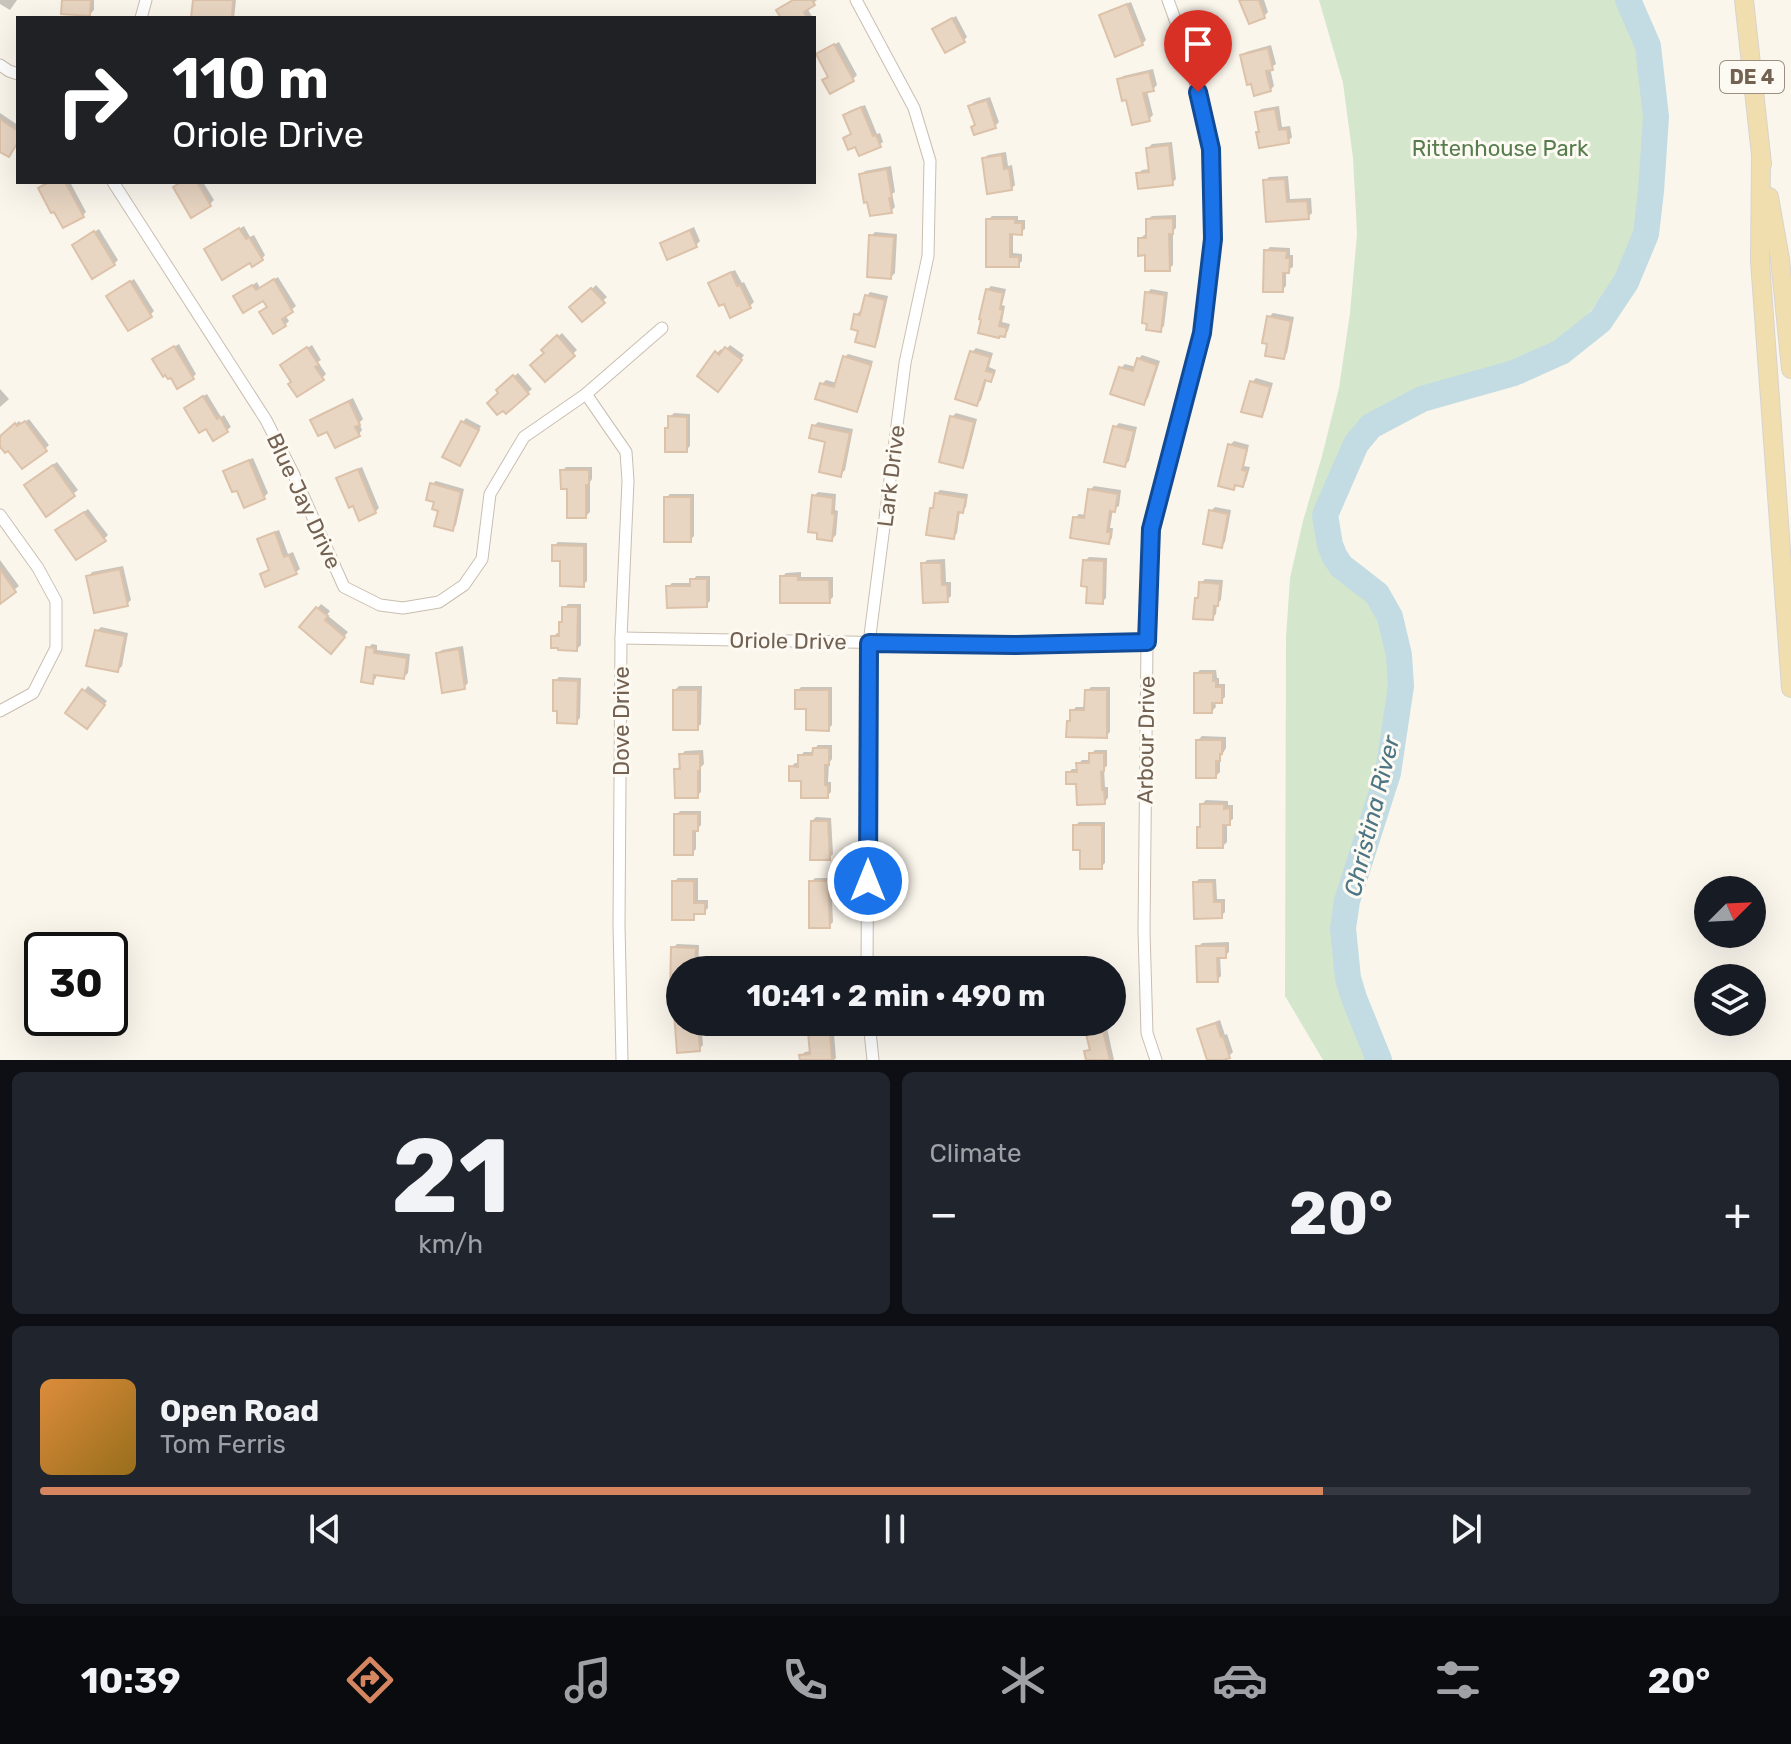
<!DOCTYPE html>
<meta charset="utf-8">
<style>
:root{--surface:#171b24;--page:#20242c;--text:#f1f3f6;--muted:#9ea1a6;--line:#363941;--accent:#d58661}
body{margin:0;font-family:Rubik,sans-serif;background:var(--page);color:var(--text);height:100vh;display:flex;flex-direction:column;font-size:30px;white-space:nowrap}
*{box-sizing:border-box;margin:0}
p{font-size:26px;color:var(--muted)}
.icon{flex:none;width:44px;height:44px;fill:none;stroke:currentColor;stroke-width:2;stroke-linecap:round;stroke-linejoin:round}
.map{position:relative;height:1060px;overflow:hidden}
.panel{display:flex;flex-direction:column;gap:12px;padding:12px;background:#0d0f14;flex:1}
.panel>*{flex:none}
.top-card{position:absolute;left:16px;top:16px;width:800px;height:168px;border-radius:0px;box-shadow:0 8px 32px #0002;background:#202124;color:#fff;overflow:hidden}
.needle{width:52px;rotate:66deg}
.controls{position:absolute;left:1694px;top:876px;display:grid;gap:16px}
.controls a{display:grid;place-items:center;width:72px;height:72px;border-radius:50%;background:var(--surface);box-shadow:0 8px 32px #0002;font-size:40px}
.speed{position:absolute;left:24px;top:932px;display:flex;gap:16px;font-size:40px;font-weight:700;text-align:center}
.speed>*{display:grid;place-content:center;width:104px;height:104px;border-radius:50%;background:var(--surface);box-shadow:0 8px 32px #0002;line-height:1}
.speed .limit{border:4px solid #111;border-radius:12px;background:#fff;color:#111}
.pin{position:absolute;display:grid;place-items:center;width:68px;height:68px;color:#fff;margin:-82px -34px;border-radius:50% 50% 50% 0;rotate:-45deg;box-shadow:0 0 8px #0007}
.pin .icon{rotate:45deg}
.me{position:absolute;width:88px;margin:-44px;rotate:0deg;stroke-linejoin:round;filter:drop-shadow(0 0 6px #0008)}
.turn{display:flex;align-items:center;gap:28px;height:168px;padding:0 24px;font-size:36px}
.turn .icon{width:104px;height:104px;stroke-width:2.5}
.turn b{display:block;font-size:56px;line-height:68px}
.big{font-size:60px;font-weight:700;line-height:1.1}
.panel .card{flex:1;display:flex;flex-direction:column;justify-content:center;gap:12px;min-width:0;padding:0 28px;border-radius:12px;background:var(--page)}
.panel .dial{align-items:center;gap:0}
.dial b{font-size:104px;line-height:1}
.song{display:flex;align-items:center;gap:24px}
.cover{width:96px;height:96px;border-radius:12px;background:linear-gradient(135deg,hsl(30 70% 55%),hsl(40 70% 35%))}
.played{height:8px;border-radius:4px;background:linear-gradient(90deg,var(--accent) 75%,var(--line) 75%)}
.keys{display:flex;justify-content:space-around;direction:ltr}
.heat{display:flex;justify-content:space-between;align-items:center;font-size:44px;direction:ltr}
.panel .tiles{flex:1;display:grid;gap:12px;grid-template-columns:1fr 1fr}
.card:last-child{grid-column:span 2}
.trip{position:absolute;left:666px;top:956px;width:460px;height:80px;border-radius:40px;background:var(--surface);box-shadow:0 8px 32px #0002;font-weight:700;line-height:80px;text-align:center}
.dock{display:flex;height:128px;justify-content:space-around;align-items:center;background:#090b0e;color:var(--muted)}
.dock .icon{width:56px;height:56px}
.dock .on{color:var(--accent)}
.dock b{font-size:36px;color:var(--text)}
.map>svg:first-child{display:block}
</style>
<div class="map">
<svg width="1791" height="1060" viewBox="0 0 1791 1060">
<rect width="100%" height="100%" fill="#fbf6ec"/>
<path fill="#d4e7cc" d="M1319,0H1621L1648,46L1646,234L1561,352L1514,373L1422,399L1371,426L1356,444L1325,515L1330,545L1335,557L1341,567L1377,594L1390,617L1399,655L1401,686L1388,773L1347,901L1343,928L1348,978L1354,998L1379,1060H1323L1285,996L1286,637L1290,578L1303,521L1322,456L1339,388L1350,313L1357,234L1353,158L1343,83Z"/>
<g fill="#0003">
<path d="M0,0H17L10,10L0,4Z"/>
<path d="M64,0H94V10L90,14Z"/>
<path d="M195,0H236L234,18H193Z"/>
<path d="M793,0H817L807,8L813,18H783L778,10Z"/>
<path d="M1241,0H1264L1268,12L1264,16Z"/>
<path d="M1131,2L1146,40L1142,44L1101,16L1105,12Z"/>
<path d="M956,16L967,37L963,41L938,26Z"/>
<path d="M839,42L857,75L853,79L825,80L829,75L822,51Z"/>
<path d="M1271,45L1276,64L1270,68L1274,86L1270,90L1242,56L1246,52Z"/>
<path d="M1153,69L1157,85L1153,89L1147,91L1153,115L1149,119L1127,97L1119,80L1123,76Z"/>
<path d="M990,97L999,122L995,126L973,127L976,124L970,106L974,102Z"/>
<path d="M865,105L877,134L880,133L883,142L879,145H856L845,138L853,133L845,115L849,111Z"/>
<path d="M1279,106L1282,127L1290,126L1292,137L1288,141L1258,133L1260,131L1258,113L1261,109Z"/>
<path d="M0,113L18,125V142L0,150Z"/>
<path d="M1172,142L1176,179L1172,183L1138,174L1142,170L1150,169L1148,148L1152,144Z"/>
<path d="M1006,152L1008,166L1012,165L1015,185L1011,189L984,159L988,155Z"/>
<path d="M891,166L895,192L892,194L895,207L891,211L861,175L865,171Z"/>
<path d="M1288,176L1290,199L1311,198L1312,213L1308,217L1268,220L1265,181L1269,177Z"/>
<path d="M49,182H70L86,212L82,216L40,188Z"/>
<path d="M182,182H203L214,200L210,204Z"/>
<path d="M1176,215V228L1173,231V265L1169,269L1140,239L1144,235H1148V219L1152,216Z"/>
<path d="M992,216H1018V220H1025V229L1021,232H1013V253L1022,254V261L1018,265H988V220Z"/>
<path d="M244,226L250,237L254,235L265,255L262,259L210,246Z"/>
<path d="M694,227L700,241L696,245L662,244L666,240Z"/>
<path d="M99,229L118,260L114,264L78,242Z"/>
<path d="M875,232L897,234L895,273L891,277L871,236Z"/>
<path d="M1270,247L1290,248V255H1293V267L1286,271V286L1282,290L1266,251Z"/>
<path d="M735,270L742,283L744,282L754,302L750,306L731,315L725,301L710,283L714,280Z"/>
<path d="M278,277L296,306L285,315L289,321L285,325L264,298L240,293L257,282L260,288Z"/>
<path d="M134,279L154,311L150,315L113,292Z"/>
<path d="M596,285L607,297L582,320L572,308Z"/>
<path d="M991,286L1006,289L1002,305L1005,306L1002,322L1010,324L1008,331L1004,335L981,331L987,290Z"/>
<path d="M1151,289L1168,292L1164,326L1160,330L1147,293Z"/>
<path d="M870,292L888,296L878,340L874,344L860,329L856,315L860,311H863L867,296Z"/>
<path d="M1273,313L1294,317L1287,353L1283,357L1269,317Z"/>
<path d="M562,333L577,350L545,379L546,353L544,350Z"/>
<path d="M179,344L196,374L192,378L159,356Z"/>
<path d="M312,345L321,360L318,362L326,374L322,378L293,381L287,361Z"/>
<path d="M730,345L744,355L722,386L699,376L717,353L721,349L724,352Z"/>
<path d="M976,348L993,353L989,367L996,370L994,376L990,380L987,379L981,400L977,404L972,352Z"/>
<path d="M848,354L873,361L860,406L856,410L822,384L826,380L837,383L844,358Z"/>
<path d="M1142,355L1160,361L1148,398L1144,402L1121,368L1125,364L1136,367L1138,359Z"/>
<path d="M518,373L532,389L506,411L499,390Z"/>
<path d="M1256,378L1273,383L1265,411L1261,415L1252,382Z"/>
<path d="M0,389L9,399L0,407Z"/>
<path d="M207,394L221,417L224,415L231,427L214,439L190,404Z"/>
<path d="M353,398L363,419L359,423L362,430L359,434L328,429L312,420L316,416Z"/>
<path d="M674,413L690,414V446L686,450L667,428L670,425V417Z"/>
<path d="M956,413L977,419L966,462L962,466L952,417Z"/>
<path d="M466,418L481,426L463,460L459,464L463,422Z"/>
<path d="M29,419L49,445L45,449L9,448L0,443V438L19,421L22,424Z"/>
<path d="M818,422L853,429L845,470L841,474L827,440L814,426Z"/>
<path d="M1119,423L1137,427L1129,461L1125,465L1115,427Z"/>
<path d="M1234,441L1249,445L1244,466L1250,467L1246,481L1242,485L1238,484L1234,488L1230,445Z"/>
<path d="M253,458L268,493L264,497L245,505L238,488L225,472L229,468Z"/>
<path d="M57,462L78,490L47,514L30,481Z"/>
<path d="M362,467L379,508L375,512L339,479L343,475Z"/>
<path d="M566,467H592V479L590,482V512L586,516L569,487L562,471Z"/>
<path d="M436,481L464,489L456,525L452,529L436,500L432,484Z"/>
<path d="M1094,486L1121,490L1119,506L1113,509L1110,528H1113L1112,538L1108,542L1075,518L1079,514L1086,515L1090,490Z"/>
<path d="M940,490L968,494L966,507L960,511L957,533L953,537L932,509L935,506L936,494Z"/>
<path d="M818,492L836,494L835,510L838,511L836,535L832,539L814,496Z"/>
<path d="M670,494H694V536L690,540L666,498Z"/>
<path d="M1215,507L1231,510L1225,542L1221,545L1211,511Z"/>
<path d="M88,509L108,535L104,539L57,530Z"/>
<path d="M279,530L288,554L293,552L300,569L296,572L262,575L271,569L259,540L263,536Z"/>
<path d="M558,542L587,543V581L583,585L554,546Z"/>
<path d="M1089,557L1107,558L1106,598L1102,602L1089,585L1085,561Z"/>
<path d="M945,559L946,582H951V596L947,600L923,564L927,560Z"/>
<path d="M0,560L19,586L0,601Z"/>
<path d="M123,566L131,600L127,604L89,576L92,572Z"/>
<path d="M801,572V577H833V597L829,601L782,577L786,573Z"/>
<path d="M696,576H710V601L706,605L668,587L672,583H692Z"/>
<path d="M1205,579L1223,580L1221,600L1217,604L1216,614L1212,618L1200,596L1201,583Z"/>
<path d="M321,604L330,611L327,615L348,632L331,651L302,627Z"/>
<path d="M568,604H581V645L577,649L553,637L557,633H561L564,608Z"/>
<path d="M101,627L128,633L122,666L118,670L97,631Z"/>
<path d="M372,644L377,645V650L410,654L408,673L404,677L376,674V678L372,682L368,648Z"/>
<path d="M463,646L468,683L464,687L438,653L442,650Z"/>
<path d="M1200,670H1216L1217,678H1219V684H1225V697L1221,701H1215L1216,707L1212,711L1196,674Z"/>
<path d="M559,677L581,678L580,718L576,722L555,681Z"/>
<path d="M88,686L107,701L91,723L68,713Z"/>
<path d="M679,686H702L701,724L697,728L675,690Z"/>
<path d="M801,687H832V725L828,729L808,707L797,691Z"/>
<path d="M1091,687H1110V732L1106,736L1069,722L1072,719V711L1076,707H1086L1087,691Z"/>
<path d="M1202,736L1226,737V748L1220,758V772L1216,776L1198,740Z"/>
<path d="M818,745H832V759L829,763L828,782H831V792L827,796L803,779L791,767L795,763H800V756L804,752H814V749Z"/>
<path d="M703,750L704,764L701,767V792L697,796L676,770L680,766L681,755L685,751Z"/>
<path d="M1095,750H1107V766L1104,768L1105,787H1108V798L1104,802L1068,773L1072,769H1078V764L1082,760H1091V754Z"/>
<path d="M1206,800L1228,801V805H1233V819L1227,823V842L1223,846L1199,828L1202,825V804Z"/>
<path d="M680,811H701V825L696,830V849L692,853L676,815Z"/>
<path d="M816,817L831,818L833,854L829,858L812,821Z"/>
<path d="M1079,822H1105V863L1101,867L1082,848L1075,826Z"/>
<path d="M678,878H698V900H708V908L704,912H697L693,918L674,882Z"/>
<path d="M815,878H831L833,922L829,926L811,882Z"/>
<path d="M1199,879H1216L1217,899H1225V912L1221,916L1195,883Z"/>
<path d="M1229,942V952L1225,956H1220L1221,976L1217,980L1198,947L1202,943Z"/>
<path d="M677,944L699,945L698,970H680V993L673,948Z"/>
<path d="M680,1009V1022H701L703,1045L699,1049L679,1051L676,1013Z"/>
<path d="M1220,1020L1225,1035L1227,1034L1233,1052L1229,1056L1217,1060H1209L1200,1030L1204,1026Z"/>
<path d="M809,1022H833L836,1058L834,1060H802L801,1056L805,1052L812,1051Z"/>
<path d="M1107,1028L1114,1060H1088L1086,1052L1091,1047L1088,1035L1092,1031Z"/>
</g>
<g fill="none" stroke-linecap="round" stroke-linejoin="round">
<path stroke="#c3dbe2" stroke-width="26" d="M1379,1060L1354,998L1348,978L1343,928L1347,901L1388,773L1401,686L1399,655L1390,617L1377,594L1341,566L1335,557L1330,545L1325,515L1356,444L1371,426L1422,399L1514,373L1561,352L1600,321L1626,282L1646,234L1651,191L1656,117L1648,46L1628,0"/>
</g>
<g fill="#e8d5c2" stroke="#ddc2aa" stroke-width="2">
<path d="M62,0H91L90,16L61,14Z"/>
<path d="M193,0H233L232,18H191Z"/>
<path d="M793,0H812L815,5L804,12L807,18H781L776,10Z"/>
<path d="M1239,0H1259L1265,18L1249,24Z"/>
<path d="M1127,4L1143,45L1115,57L1099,15Z"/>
<path d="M952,18L965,42L945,53L932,29Z"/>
<path d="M834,44L854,81L830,94L822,80L828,77L816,54Z"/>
<path d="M1268,48L1273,70L1266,71L1271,91L1254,96L1251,84L1247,85L1240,55Z"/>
<path d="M1149,72L1154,91L1143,93L1150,121L1132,125L1126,100L1122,101L1117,79Z"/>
<path d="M987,100L996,128L974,135L971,127L975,125L968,106Z"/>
<path d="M861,107L873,136L876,135L881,147L859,156L855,147L848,150L843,138L851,134L843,115Z"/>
<path d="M1275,109L1279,130L1287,129L1289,143L1259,148L1256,132H1259L1255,112Z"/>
<path d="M0,119L18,131V142L9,157L0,152Z"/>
<path d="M1169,145L1173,185L1138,189L1136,173L1149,172L1146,148Z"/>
<path d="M1002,155L1004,169L1009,168L1012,190L987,194L982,158Z"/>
<path d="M887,169L892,198H889L892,213L870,216L867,202L864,203L859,174Z"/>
<path d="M1285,179L1287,202L1307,201L1309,219L1266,222L1263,180Z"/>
<path d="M49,182H65L84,217L63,228L54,212L51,213L38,188Z"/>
<path d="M181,182H197L211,206L191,218L173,187Z"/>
<path d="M1173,218V234H1169L1170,271H1145V255L1138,256V238H1146V219Z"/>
<path d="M986,219H1015V223H1022V235L1010,234V257H1019V267H986Z"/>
<path d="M239,228L246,239L249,237L263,260L252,267L250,263L222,280L204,249Z"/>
<path d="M690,230L697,247L667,260L660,243Z"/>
<path d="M94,231L115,265L92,279L72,245Z"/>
<path d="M869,235L894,237L891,279L867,277Z"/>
<path d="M1264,250L1287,251L1286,258H1290L1289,273H1283V292H1263Z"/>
<path d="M731,272L737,286L740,285L751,308L730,318L724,304L719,306L708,283Z"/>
<path d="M274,279L293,312L282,319L286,326L273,334L259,312L267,307L263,301L243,313L233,296L252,285L256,290Z"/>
<path d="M130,281L152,317L128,331L106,296Z"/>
<path d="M591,288L605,303L582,322L569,307Z"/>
<path d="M986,289L1003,293L1000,309L1003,310L999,326L1007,328L1005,337L1000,336L999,338L978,333L981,320L979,319Z"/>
<path d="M1145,292L1165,295L1161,332L1146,330L1147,324L1142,323Z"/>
<path d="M865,295L885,300L875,347L855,342L858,331L851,329L854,314L860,315Z"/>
<path d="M1267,316L1291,321L1284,359L1265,356L1267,344L1262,343Z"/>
<path d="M557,335L575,356L545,382L530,365L544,353L541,350Z"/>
<path d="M174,346L194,379L177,389L171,378L168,379L165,375L163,377L152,359Z"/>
<path d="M307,347L319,365L315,367L324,380L297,397L288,384L291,382L280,365Z"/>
<path d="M725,347L742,360L718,392L697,376L715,351L719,355Z"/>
<path d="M970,351L990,357L986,371L994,373L991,382L985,380L977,406L955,399Z"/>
<path d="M843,356L871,365L857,412L815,399L820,383L834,387Z"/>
<path d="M1137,358L1157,365L1144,405L1110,394L1119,367L1133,371Z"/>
<path d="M513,375L529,394L506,414L503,411L497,415L487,403L498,393L496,390Z"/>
<path d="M1250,381L1270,387L1262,417L1241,412Z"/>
<path d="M203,396L217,419L220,417L228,432L213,441L206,429L199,433L184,408Z"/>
<path d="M349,401L360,425L355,427L360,436L335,448L327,432L318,436L310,420Z"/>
<path d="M668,416L687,417V452H665V428H668Z"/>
<path d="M950,416L974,422L963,468L939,462Z"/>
<path d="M25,421L47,451L22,469L8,451L5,453L0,447V436L15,423L17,426Z"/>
<path d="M461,421L479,430L460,466L442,457Z"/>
<path d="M812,425L850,433L841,477L819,472L825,442L809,438Z"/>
<path d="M1113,426L1134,431L1125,467L1104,462Z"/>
<path d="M1228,444L1247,449L1242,470L1247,471L1243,487L1235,485L1234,490L1218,486Z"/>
<path d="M249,460L265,499L244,508L237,491L232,492L223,471Z"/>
<path d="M53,465L75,496L46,517L24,485Z"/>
<path d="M358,469L376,513L359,521L353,506L349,508L336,478Z"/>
<path d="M560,470H589V485H586V518H567V489H561Z"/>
<path d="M430,483L461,492L453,531L434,526L438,511L432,509L434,502L426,500Z"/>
<path d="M1088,489L1118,494L1115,512L1110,511L1107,532H1111L1109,544L1070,538L1073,517L1084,518Z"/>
<path d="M935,493L966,498L963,513L958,512L954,539L926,535L930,508H933Z"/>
<path d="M812,495L833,498L832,514H835L832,541L817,539V533L808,532Z"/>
<rect x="664" y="497" width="27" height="45"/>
<path d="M1209,510L1228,514L1222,548L1203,544Z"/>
<path d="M84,512L106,541L76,560L55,530Z"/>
<path d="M275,532L284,557L289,555L297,574L265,587L260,574L269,570L257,539Z"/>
<path d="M552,545L584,546V587L560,586V561H552Z"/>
<path d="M1083,560L1104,561L1103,604L1086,603L1087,587L1081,586Z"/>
<path d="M921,563H941L942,585H947L948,602L923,603Z"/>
<path d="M0,569L16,592L0,604Z"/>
<path d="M120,569L128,606L94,613L86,576Z"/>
<path d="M780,576H798V580H829L830,603H780Z"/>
<path d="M690,579H707V607L667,608L666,586H690Z"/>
<path d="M1199,582L1220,584L1218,606H1214L1213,620L1193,619L1195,598H1198Z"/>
<path d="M316,607L328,616L325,620L345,637L331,654L299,627Z"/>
<path d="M562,607H578L577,651L558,650V648H551V636H559V622H562Z"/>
<path d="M95,630L125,636L118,672L86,666Z"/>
<path d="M366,647L374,648V653L407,658L404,679L374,675L373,684L361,682Z"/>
<path d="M459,649L465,689L442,693L436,653Z"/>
<path d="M1194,673H1213V681H1216V687H1222V703H1212V713H1194Z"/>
<path d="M553,680L578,681L577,724L557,723V711H553Z"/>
<path d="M82,689L105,705L87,729L65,713Z"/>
<rect x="673" y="690" width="25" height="40"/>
<path d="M795,690H829V731L806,730V709H795Z"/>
<path d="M1085,690H1107V738L1066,737L1067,721H1070V710H1084Z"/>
<path d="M1196,740H1222V754H1220V761H1216V778H1196Z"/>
<path d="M813,748H829V765H825V785L828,786V798H801V781H789V766L798,767V755H812Z"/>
<path d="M1089,753H1104V771L1101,772L1102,790H1104L1105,804L1077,805L1076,784H1066V772H1077L1076,763H1089Z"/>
<path d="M679,754H700V770L698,771V798H675L674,769H680Z"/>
<path d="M1200,804H1224V809L1230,808V825H1223V848H1197V827H1200Z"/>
<path d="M674,814H698V831H693V855H674Z"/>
<path d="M811,821H828L830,860H810Z"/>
<path d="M1073,825H1102V869H1080V850H1073Z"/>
<path d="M672,881H694V903H705V914H694V920H672Z"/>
<path d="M809,881H828L830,928H809Z"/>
<path d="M1193,882H1213L1214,902H1222V918L1194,919Z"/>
<path d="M1196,946H1226V958H1217L1218,982H1197Z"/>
<path d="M671,947L696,948L695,970H680V995H670Z"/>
<path d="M674,1012H680V1022H698L700,1051L677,1053Z"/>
<path d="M807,1022H829L832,1060H800L799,1055L810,1054Z"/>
<path d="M1216,1023L1221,1037L1223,1036L1230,1058L1224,1060H1207L1197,1029Z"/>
<path d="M1103,1031L1110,1060H1086L1084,1051L1090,1050L1086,1034Z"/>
</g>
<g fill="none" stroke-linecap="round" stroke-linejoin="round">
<defs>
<g id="street">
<path d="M856,0L914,108L930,161L928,256L905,363L869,643L867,970"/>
<path d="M141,18L146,0"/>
<path d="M0,65L9,71L18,74"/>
<path d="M113,182L266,420L293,473L344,587L380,605L403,608L439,602L464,585L482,559L490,494L524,437L586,394L662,328"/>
<path d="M586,394L626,452L628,481L621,638L619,925L622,1060"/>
<path d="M0,515L38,568L56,601V648L33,693L0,711"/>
<path d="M621,638L1014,645L1147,642"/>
<path d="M869,1022L873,1060"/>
<path d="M1156,1060L1147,1033L1144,931L1147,642L1151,529L1202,333L1213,239L1211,149L1191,64L1168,0"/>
</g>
<g id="primary">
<path d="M1744,0L1762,164"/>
<path d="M1761,155L1760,261L1791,688"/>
<path d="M1769,197L1780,259L1791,369"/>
</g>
</defs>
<use href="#street" stroke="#c9beb0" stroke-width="13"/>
<use href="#primary" stroke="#d8d3cf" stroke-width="20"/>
<use href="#street" stroke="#fff" stroke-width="11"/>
<use href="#primary" stroke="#f0deae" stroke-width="18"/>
</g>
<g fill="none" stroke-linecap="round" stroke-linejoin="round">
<defs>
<path id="route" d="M868,881L869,643L1014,645L1147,642L1151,529L1202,333L1213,239L1211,149L1198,92"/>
</defs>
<use href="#route" stroke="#114b97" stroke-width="20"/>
<use href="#route" stroke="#1a73e8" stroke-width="14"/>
</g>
<g text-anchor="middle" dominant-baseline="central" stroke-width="6" stroke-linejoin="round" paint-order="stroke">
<rect fill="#fdfaf3" stroke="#9c8f82" stroke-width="2" x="1720" y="61" width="64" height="32" rx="6"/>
<g font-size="20" font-weight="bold" fill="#736152">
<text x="1752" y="77">DE 4</text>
</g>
<g font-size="22" fill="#577d4e" stroke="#fdfaf3">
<text x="1500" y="148">Rittenhouse Park</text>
</g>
<g font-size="22" fill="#736152" stroke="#fdfaf3">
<text transform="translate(891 476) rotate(-83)">Lark Drive</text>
<text transform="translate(304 501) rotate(65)">Blue Jay Drive</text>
<text transform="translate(788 641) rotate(1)">Oriole Drive</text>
<text transform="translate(621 721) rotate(-90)">Dove Drive</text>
<text transform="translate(1146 740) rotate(-89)">Arbour Drive</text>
</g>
<g font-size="24" font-style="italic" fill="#4d7584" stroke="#fdfaf3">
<text transform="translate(1372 816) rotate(-76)">Christina River</text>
</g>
</g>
</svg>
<div class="controls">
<a><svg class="needle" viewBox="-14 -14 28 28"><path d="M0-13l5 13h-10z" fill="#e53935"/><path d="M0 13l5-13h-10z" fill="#9ea1a6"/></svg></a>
<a><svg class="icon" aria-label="layers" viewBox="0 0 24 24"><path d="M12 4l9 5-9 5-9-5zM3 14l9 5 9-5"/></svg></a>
</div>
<div class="speed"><div class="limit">30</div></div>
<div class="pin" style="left:1198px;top:92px;background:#d93025"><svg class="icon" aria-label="arrive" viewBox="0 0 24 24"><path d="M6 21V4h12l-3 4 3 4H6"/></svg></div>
<svg class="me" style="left:868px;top:881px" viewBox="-20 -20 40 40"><circle r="17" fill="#1a73e8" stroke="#fff" stroke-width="3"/><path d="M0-11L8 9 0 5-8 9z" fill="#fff"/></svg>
<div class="trip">10:41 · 2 min · 490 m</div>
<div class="top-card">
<div class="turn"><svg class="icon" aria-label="right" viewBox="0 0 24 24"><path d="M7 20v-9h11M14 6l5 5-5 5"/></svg><div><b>110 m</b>Oriole Drive</div></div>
</div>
</div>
<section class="panel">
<div class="tiles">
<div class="card dial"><b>21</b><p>km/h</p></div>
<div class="card"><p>Climate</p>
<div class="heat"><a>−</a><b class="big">20°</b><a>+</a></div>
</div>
<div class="card">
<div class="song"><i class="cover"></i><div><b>Open Road</b><p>Tom Ferris</p></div></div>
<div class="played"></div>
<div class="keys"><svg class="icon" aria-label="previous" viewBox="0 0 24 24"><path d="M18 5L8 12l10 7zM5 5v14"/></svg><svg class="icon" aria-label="pause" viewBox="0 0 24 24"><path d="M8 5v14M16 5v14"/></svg><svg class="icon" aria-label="next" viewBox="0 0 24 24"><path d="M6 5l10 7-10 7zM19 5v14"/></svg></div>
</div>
</div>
</section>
<nav class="dock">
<b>10:39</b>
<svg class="icon on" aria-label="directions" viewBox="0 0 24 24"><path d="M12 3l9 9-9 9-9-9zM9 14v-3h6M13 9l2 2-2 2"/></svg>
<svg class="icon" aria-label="music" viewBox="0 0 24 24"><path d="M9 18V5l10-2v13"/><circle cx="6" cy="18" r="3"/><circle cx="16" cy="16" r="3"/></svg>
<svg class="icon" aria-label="phone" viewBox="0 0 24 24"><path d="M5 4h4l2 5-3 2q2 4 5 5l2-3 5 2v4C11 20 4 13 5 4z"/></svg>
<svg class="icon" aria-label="climate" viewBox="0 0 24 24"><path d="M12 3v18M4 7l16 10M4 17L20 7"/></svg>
<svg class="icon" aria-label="car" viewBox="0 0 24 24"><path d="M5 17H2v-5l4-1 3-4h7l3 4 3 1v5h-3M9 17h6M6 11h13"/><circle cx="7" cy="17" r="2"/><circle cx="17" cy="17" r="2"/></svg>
<svg class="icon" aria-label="filters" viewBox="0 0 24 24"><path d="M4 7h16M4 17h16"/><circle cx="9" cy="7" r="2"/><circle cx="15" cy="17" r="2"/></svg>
<b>20°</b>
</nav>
